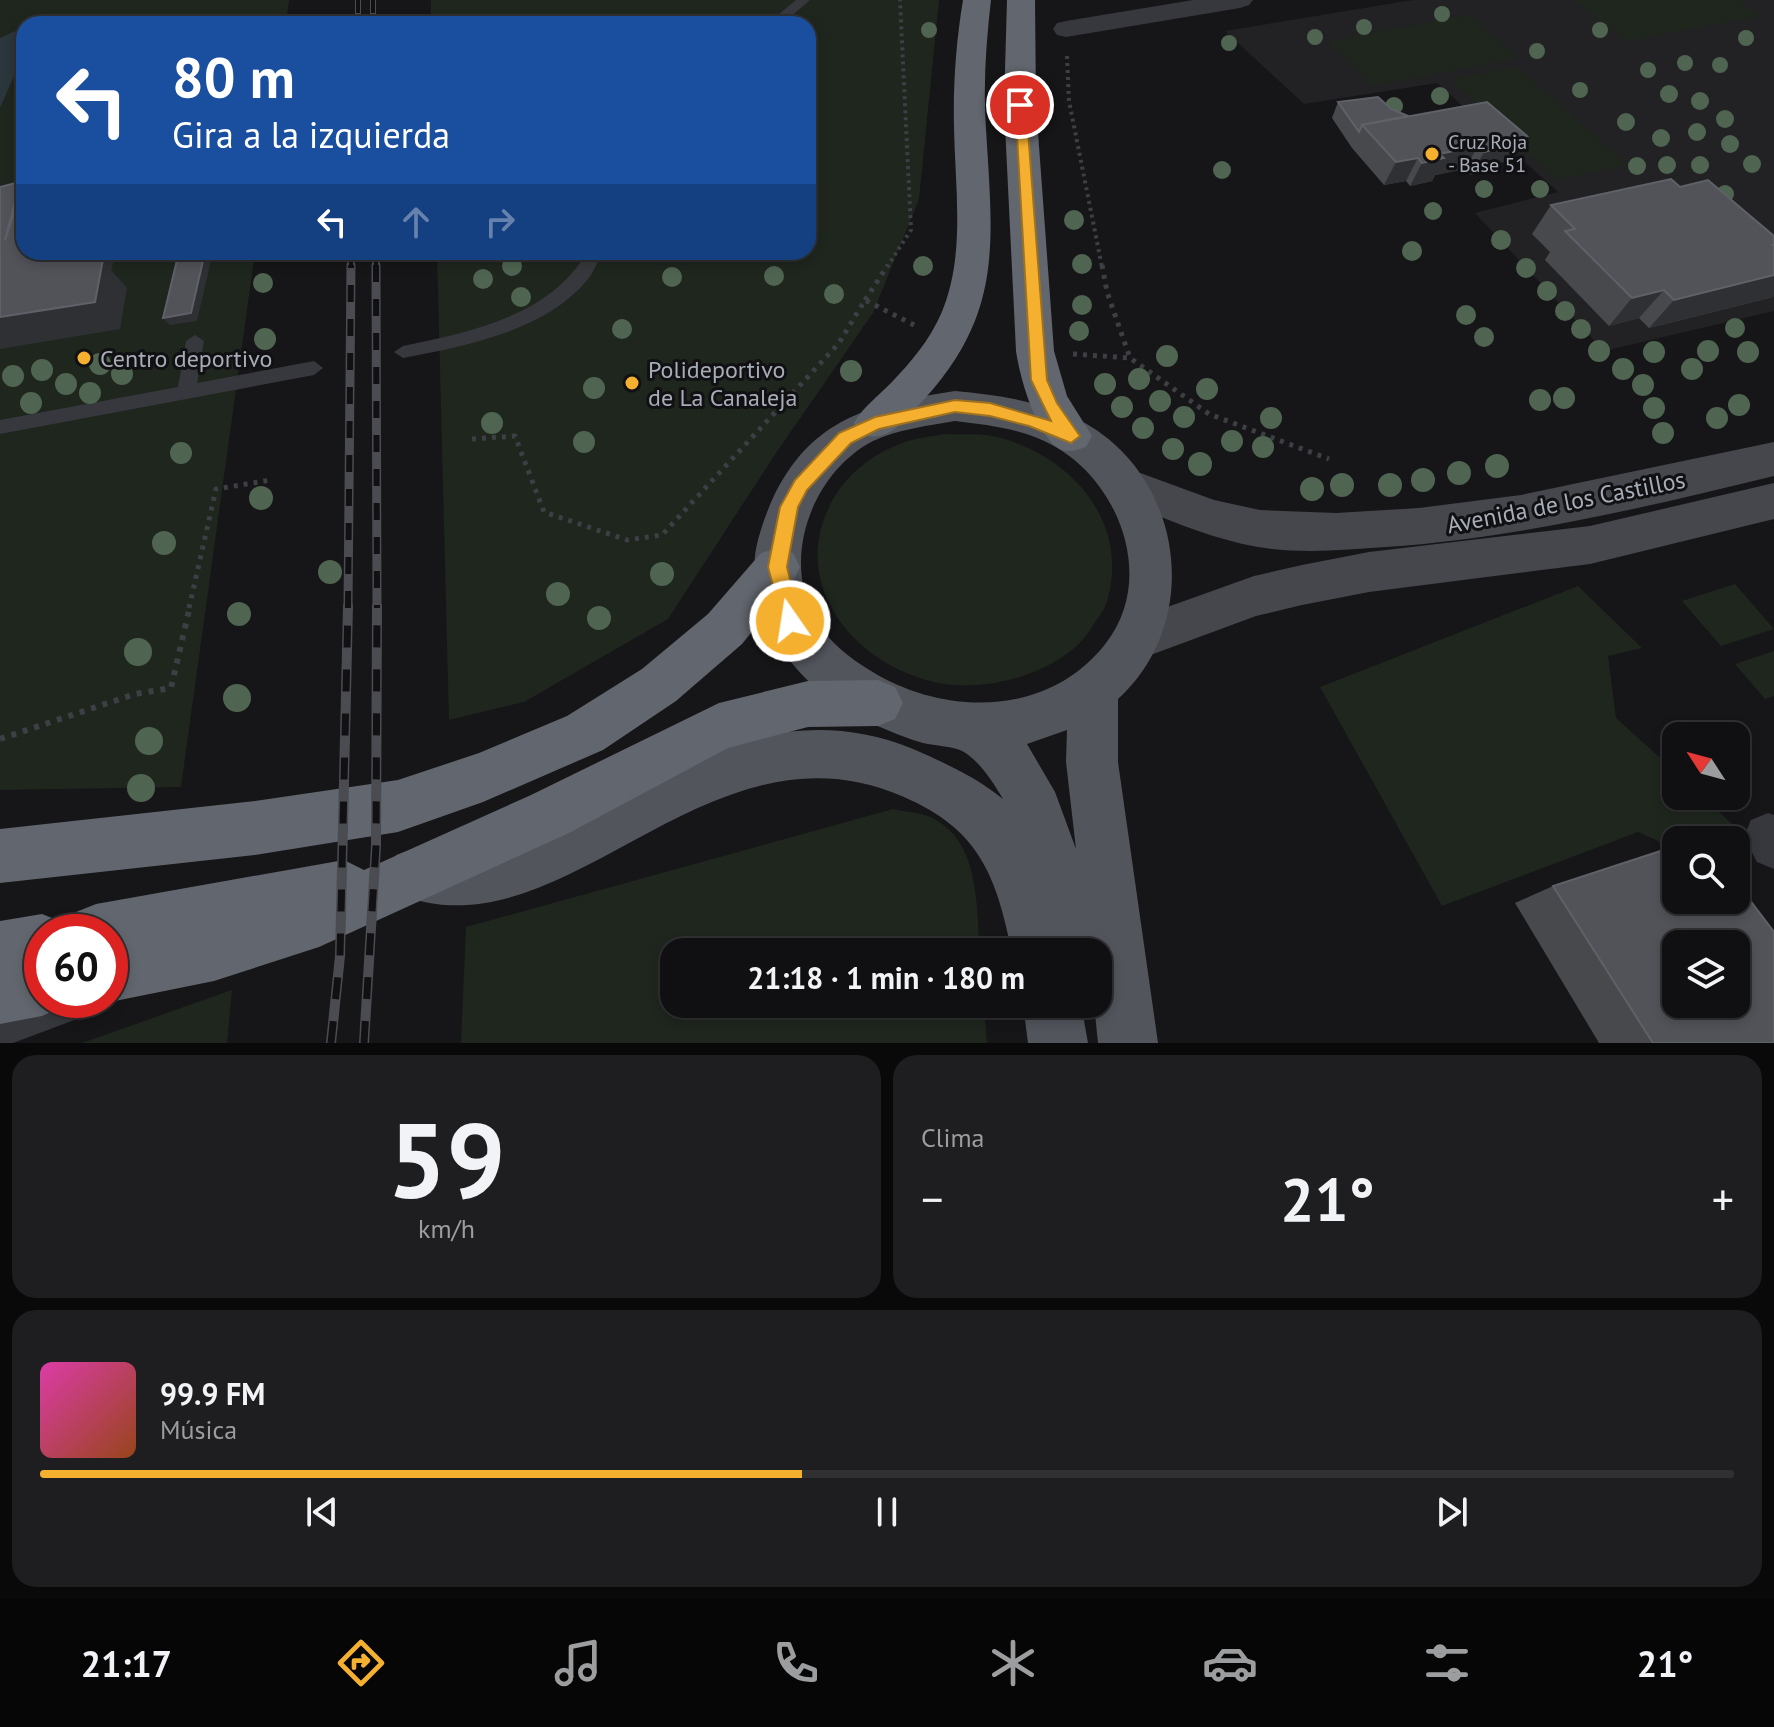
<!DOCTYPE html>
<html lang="es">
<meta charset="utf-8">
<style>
:root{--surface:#101012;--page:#1e1e20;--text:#f1f3f6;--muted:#9c9d9f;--line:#303032;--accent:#f5b030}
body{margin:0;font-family:"PT Sans",sans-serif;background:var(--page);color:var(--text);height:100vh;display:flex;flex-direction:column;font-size:30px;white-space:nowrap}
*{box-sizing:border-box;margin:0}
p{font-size:26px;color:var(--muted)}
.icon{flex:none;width:44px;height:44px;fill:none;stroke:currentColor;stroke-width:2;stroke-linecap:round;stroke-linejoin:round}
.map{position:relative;height:1043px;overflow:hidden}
.sheet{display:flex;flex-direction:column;gap:12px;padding:12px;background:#09090a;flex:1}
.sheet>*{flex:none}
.top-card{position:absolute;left:16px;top:16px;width:800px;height:244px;border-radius:24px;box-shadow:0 4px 12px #0003,0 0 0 2px var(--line);background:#1a4fa0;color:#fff;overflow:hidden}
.needle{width:52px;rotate:306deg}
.controls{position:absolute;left:1662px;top:722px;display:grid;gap:16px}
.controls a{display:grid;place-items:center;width:88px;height:88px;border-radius:16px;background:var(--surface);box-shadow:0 4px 12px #0003,0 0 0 2px var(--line);font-size:40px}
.speed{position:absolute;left:24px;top:914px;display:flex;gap:16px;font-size:40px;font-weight:700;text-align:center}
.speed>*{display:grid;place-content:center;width:104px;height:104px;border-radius:50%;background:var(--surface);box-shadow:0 4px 12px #0003,0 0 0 2px var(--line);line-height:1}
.speed .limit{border:12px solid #d22;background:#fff;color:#111}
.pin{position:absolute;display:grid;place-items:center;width:68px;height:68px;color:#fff;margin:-34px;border:4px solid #fff;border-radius:50%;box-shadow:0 2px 8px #0007}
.me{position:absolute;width:88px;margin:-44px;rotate:347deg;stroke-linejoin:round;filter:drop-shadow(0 0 6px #0008)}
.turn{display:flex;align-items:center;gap:28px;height:168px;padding:0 24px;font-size:36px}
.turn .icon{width:104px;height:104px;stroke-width:2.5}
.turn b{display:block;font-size:56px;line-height:68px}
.lanes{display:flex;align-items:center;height:76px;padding:0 24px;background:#0003;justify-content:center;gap:40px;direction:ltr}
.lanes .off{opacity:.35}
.big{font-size:60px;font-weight:700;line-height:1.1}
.sheet .widget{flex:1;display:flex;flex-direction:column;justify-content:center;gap:12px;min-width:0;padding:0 28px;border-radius:24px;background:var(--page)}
.sheet .dial{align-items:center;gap:0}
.dial b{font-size:104px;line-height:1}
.song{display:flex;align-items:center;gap:24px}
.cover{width:96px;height:96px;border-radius:12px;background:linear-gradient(135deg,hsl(320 70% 55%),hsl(20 70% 35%))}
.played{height:8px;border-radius:4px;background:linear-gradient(90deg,var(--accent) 45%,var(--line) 45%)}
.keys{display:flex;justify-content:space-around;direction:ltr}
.heat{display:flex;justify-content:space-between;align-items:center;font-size:44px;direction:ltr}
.sheet .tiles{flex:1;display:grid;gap:12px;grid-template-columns:1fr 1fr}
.widget:last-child{grid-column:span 2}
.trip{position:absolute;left:660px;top:938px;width:452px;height:80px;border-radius:24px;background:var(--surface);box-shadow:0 4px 12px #0003,0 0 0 2px var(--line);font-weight:700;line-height:80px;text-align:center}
.dock{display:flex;height:128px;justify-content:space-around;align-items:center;background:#060607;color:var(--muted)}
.dock .icon{width:56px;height:56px}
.dock .selected{color:var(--accent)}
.dock b{font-size:36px;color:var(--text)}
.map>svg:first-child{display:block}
</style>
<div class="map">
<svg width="1774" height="1043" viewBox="0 0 1774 1043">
<rect width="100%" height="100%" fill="#161618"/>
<path fill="#222225" d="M1413,0H1774V311L1604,351L1475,213L1558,192L1437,83L1304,104L1225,31Z"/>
<g fill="#1e261e">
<path d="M0,0H289L286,24H24V252H255L181,787L0,790Z"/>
<path d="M431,0H939L919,199L873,313L776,453L668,619L524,702L449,720L437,252H808V24H431Z"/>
<path d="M1574,0H1739L1761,16L1626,41Z"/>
<path d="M1469,15L1519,58L1373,86L1328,41Z"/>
<path d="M1517,67L1628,165L1557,180L1450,79Z"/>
<path d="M944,434C959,435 977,433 992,436C1068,452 1129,519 1108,598C1106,609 1096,620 1090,630C1074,655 1043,670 1016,678C991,685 964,688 938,683C856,666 789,587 830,505C844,476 872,454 902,443C915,438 930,437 944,434Z"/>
<path d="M1735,584L1774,629L1721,646L1682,601Z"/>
<path d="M1578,586L1642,648L1608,656L1616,718L1676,772V796H1702L1732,824L1726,840H1676V849L1638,832L1442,906L1320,687Z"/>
<path d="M1774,651V696L1765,699L1735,664Z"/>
<path d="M893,809C904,812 919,812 930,817C981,840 976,906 980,952H674V1004H984L987,1043H461L466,927Z"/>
<path d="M232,990L227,1043H82Z"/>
</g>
<path fill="#2b353c" d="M24,27V66L17,69L0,108V38Z"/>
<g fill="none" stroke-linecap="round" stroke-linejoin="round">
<g stroke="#3d3f44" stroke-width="4" stroke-dasharray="3 4" stroke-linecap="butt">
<path d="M1067,56L1069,101L1102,267"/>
<path d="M887,267L911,230L900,0"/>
</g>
<g stroke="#3d3f44" stroke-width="5" stroke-dasharray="4 6" stroke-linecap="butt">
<path d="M1102,265L1107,292L1130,358L1209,414L1329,459"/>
<path d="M865,300L888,265"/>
<path d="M1073,354L1130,358"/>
<path d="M472,439L515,436L544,512L627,540L662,535L839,343L865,300L914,325"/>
<path d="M189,608L216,489L271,480"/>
</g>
<path stroke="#3d3f44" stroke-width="6" stroke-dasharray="5 7" stroke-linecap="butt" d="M0,739L135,694L171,688L190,606"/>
<g fill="#37383d" fill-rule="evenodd">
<path d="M796,0H810L782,24H767Z"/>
<path d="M587,252H603C598,261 594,271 588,279C546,331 465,346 403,358L394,352L403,346C471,332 550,316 587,252Z"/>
<path d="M195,335L204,341L197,383L314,361L323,368L314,375L0,434V420L178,387L186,341Z"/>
<path d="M55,1000H106L102,1009L93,1013L13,1043H0V1020Z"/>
</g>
<g fill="#37383d" fill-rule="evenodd">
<path d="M1193,0H1253L1249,5L1240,8L1066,37L1057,35L1053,29L1057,23L1066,21Z"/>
<path d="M1768,813L1774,815V869L1757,862L1744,837L1751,820Z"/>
</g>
<g fill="#45474d" fill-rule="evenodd">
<path d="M1774,442V476C1646,507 1518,538 1386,547C1344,550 1300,554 1258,547C1206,538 1158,515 1109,496L1103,484L1109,472L1124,467L1214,500L1260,510L1336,513L1419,508L1521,495Z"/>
<path d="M1774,483V519L1590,564L1369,592L1302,605L1256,616L1137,660L1120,654L1113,639L1120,624L1254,576L1302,565L1369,552L1590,526Z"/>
</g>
<g fill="#52555c" fill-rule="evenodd">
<path d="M955,391C999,395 1046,402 1085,423C1184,479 1203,622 1118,699V762L1158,1043H1098L1094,1004H1098V952H1012C996,876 980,830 904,797C705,709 563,963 396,893L388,874L396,855C436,838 481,855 526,838C551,829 573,814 597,802C700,751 798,702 913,749C945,763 976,777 1003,799C993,782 980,762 964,752C954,746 935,746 923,743C852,721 778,678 762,600C760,590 756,581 755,571C752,550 764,519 772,500C811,417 871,404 955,391ZM955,421C989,425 1024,429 1054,446C1120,483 1156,579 1106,643C1049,717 946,717 871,671C851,659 830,643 818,623C779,563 811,473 873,441C898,429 928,426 955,421ZM1067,730L1066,762L1076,849L1055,792L1027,744Z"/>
<path d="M1023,1004H1081L1088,1043H1028Z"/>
</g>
<g fill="#62666e" fill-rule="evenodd">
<path d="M963,0H991C986,43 983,86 986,129C993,246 1004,317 916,408C898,426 887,443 860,434L854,423C863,407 878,396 891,383C911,362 929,341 941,314C966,256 955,189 954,127C953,85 956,42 963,0Z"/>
<path d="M1007,0H1035L1036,105L1054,351L1067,396L1092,436L1086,447C1075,451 1064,454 1055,446C1034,427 1020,378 1016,351L1004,105Z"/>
<path d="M777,548L793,553L800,567L793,581L742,644L676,701L603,750L483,802L398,832L255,855L0,883V829L255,801L398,780L479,753L567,716L642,669L708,614L761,553Z"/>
<path d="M878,680L895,687L903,703L895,719L878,726L808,727L728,748L569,833L319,947L214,981L110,1002L106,1000H110V932H68L76,912L96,904L344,860L364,870L531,795L719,703L808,681Z"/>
<path d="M42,914L62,922L66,932H42V1000H66L62,1007L42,1016L0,1024V921Z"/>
</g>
<defs>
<g id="rail-far2">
<path d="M358,0V24"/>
<path d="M373,0V24"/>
<path d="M351,267V252"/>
<path d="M376,267V252"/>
</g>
<g id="rail-far1">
<path d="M376,265L377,608"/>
<path d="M348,608L351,265"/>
</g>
<g id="rail">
<path d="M331,1043L340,956L348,606"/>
<path d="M364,1043L376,846L377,606"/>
</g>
</defs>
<use href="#rail-far2" stroke="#4a4c52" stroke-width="6"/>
<use href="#rail-far1" stroke="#4a4c52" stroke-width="9"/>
<use href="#rail" stroke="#4a4c52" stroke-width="10"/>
<use href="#rail-far2" stroke="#111113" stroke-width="4" stroke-dasharray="13" stroke-linecap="butt"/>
<use href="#rail-far1" stroke="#111113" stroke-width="6" stroke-dasharray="17" stroke-linecap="butt"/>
<use href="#rail" stroke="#111113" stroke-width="7" stroke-dasharray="22" stroke-linecap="butt"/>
</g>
<g fill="#4f6451">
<circle cx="1442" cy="14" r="8"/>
<circle cx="1364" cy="27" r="8"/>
<circle cx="929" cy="30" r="8"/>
<circle cx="1600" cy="30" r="8"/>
<circle cx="1315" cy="37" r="8"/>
<circle cx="1746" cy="38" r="8"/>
<circle cx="1229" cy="43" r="8"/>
<circle cx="1537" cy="51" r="8"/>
<circle cx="1685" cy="63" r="8"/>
<circle cx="1720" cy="65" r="8"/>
<circle cx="1648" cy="70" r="8"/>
<circle cx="1580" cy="90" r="8"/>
<circle cx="1669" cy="94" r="9"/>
<circle cx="1440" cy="96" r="9"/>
<circle cx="1700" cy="101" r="9"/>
<circle cx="1394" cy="106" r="9"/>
<circle cx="1725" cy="119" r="9"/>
<circle cx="1626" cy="122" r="9"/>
<circle cx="1697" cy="132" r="9"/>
<circle cx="1661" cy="138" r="9"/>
<circle cx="1730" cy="144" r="9"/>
<circle cx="1752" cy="164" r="9"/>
<circle cx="1667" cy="165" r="9"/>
<circle cx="1700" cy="165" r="9"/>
<circle cx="1637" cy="166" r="9"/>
<circle cx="1222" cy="170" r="9"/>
<circle cx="1484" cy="189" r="9"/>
<circle cx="1540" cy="189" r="9"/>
<circle cx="1725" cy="194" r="9"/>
<circle cx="1433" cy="211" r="9"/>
<circle cx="1074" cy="220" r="10"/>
<circle cx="1501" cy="240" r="10"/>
<circle cx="1412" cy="251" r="10"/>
<circle cx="1082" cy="264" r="10"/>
<circle cx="512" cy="266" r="10"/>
<circle cx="923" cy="266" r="10"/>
<circle cx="1526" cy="268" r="10"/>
<circle cx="774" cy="276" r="10"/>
<circle cx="672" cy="277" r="10"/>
<circle cx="483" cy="279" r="10"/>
<circle cx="263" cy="283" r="10"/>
<circle cx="1547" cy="291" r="10"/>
<circle cx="834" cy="294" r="10"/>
<circle cx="521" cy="297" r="10"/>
<circle cx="1082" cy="305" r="10"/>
<circle cx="1565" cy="311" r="10"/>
<circle cx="1466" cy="315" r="10"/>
<circle cx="1735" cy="328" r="10"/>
<circle cx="622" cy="329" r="10"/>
<circle cx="1581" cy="329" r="10"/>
<circle cx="1079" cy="331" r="10"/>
<circle cx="1484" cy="337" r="10"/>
<circle cx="265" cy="339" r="11"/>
<circle cx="1599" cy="351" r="11"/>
<circle cx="1708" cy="351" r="11"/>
<circle cx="1654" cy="352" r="11"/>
<circle cx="1748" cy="352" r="11"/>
<circle cx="1167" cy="356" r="11"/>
<circle cx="100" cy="364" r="11"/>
<circle cx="1623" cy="369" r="11"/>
<circle cx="1692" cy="369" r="11"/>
<circle cx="42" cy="370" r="11"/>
<circle cx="851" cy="371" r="11"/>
<circle cx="122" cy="374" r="11"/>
<circle cx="13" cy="376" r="11"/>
<circle cx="1139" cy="379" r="11"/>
<circle cx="66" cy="384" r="11"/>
<circle cx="1105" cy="384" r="11"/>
<circle cx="1643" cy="385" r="11"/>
<circle cx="594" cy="388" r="11"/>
<circle cx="1207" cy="389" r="11"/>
<circle cx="90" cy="393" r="11"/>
<circle cx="1564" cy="398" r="11"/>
<circle cx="1540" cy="400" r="11"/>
<circle cx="1160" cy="401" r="11"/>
<circle cx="31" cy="403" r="11"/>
<circle cx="1739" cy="405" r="11"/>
<circle cx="1122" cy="407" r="11"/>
<circle cx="1654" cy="408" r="11"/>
<circle cx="1184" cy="417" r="11"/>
<circle cx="1271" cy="418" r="11"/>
<circle cx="1717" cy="418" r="11"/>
<circle cx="492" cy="423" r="11"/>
<circle cx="1143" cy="428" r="11"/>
<circle cx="1663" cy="433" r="11"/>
<circle cx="1232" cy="441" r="11"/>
<circle cx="584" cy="442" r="11"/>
<circle cx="1263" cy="447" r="11"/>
<circle cx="1173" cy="449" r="11"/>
<circle cx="181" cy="453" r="11"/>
<circle cx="1200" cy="464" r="12"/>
<circle cx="1497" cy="466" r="12"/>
<circle cx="1459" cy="473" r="12"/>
<circle cx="1423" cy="480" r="12"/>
<circle cx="1342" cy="485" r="12"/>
<circle cx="1390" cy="485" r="12"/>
<circle cx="1312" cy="489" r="12"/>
<circle cx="261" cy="498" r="12"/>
<circle cx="164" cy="543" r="12"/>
<circle cx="330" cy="572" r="12"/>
<circle cx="662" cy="574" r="12"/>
<circle cx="558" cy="594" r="12"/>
<circle cx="239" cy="614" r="12"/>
<circle cx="599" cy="618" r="12"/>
<circle cx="138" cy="652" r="14"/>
<circle cx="237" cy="698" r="14"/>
<circle cx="149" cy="741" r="14"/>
<circle cx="141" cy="788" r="14"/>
</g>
<g fill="#47494d">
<path d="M1338,102L1391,109L1408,116L1527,136L1513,160L1498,163L1493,170L1471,175L1465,169L1435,175L1432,181L1410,186L1406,181L1384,185L1352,148L1332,118Z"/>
<path d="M1551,205L1773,297L1649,328L1639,318L1609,326L1545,260L1550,252L1532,234Z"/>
<path d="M1553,886L1774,1043H1599L1515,903Z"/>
</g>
<g fill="#2f3033">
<path d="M1527,136L1513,160L1498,163L1493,170L1471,175L1484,152L1501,142Z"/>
<path d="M1478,146L1465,169L1435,175L1432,181L1410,186L1422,163L1439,154Z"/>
<path d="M1418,158L1406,181L1384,185L1396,162Z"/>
<path d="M20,182L24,186L5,240Z"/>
<path d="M84,252H117L111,270L127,288L120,329L0,349V317L81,260Z"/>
<path d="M205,252H213L197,321L170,325L163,318Z"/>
<path d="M1774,275V296L1773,297L1649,328L1674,300Z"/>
<path d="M1664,290L1639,318L1609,326L1632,298Z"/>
</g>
<g fill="#525359" stroke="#5f6168" stroke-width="2" fill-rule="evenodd">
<path d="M1378,97L1391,109L1408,116L1362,125L1359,132L1338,102Z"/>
<path d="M1487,102L1527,136L1501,142L1507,147L1484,152L1478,146L1439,154L1444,158L1422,163L1418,158L1396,162L1362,125Z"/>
<path d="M24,170V183L23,185L20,182L19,183Z"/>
<path d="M1671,179L1680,187L1708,180L1774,236V245H1773L1774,246V275L1674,300L1664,290L1632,298L1565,231L1575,229L1551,205Z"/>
<path d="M20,182L5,240L24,183V252H84L81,260L103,259L95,302L0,317V187Z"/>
<path d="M179,252H205L191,313L163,318Z"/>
<path d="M1676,846V900H1736V882L1774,932V1043H1653L1553,886ZM1676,944H1736V1004H1676Z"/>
</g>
<path fill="#f5b030" stroke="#9f721f" stroke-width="2" d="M1015,102L1026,105L1047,380L1057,403L1080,436L1071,443L1029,426L990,416L955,412L879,429L851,443L807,490L798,507L787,567L800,621L797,627L790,630L784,627L768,567L780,507L795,480L839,433L875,417L955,400L990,403L1051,421L1031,380Z"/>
<g fill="#f5b030" stroke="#111113" stroke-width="3">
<circle cx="1432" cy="154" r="8"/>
<circle cx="84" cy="358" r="8"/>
<circle cx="632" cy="383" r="8"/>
</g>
<g text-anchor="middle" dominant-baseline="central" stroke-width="6" stroke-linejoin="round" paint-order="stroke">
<g font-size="20" fill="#a7adb8" stroke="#111113" text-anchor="start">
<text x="1448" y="142">Cruz Roja<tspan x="1448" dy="23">- Base 51</tspan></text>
</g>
<g font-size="24" fill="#a7adb8" stroke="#111113" text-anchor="start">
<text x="100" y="358">Centro deportivo</text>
<text x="648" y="369">Polideportivo<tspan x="648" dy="28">de La Canaleja</tspan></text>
</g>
<g font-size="24" fill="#a7adb8" stroke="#111113">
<text transform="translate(1566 502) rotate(-11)">Avenida de los Castillos</text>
</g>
</g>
</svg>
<div class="controls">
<a><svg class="needle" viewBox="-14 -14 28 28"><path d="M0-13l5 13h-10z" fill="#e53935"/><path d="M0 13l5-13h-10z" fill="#9c9d9f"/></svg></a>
<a><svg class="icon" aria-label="search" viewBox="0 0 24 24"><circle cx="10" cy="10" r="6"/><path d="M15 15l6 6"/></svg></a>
<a><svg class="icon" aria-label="layers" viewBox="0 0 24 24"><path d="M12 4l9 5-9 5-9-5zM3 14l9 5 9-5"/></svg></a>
</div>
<div class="speed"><div class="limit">60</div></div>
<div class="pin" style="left:1020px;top:105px;background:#d93025"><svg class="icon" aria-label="arrive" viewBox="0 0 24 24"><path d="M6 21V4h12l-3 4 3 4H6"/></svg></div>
<svg class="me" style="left:790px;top:621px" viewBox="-20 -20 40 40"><circle r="17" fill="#f5b030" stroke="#fff" stroke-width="3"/><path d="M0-11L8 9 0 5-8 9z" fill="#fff"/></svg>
<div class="trip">21:18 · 1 min · 180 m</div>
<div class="top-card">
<div class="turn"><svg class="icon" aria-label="left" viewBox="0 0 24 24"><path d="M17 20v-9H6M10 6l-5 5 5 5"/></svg><div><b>80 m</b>Gira a la izquierda</div></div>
<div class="lanes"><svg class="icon" aria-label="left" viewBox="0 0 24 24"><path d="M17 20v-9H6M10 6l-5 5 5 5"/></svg><svg class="icon off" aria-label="ahead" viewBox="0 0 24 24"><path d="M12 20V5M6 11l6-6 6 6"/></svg><svg class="icon off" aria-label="right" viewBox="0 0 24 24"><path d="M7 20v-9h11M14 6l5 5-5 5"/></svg></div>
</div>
</div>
<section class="sheet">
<div class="tiles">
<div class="widget dial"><b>59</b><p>km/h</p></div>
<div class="widget"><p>Clima</p>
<div class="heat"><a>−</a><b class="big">21°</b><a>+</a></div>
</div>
<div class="widget">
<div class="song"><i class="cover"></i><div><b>99.9 FM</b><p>Música</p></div></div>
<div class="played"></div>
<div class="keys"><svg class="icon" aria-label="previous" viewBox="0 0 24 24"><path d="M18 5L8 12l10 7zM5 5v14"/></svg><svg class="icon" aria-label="pause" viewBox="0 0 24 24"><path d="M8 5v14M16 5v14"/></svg><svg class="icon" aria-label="next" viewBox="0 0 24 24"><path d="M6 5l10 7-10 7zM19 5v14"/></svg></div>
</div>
</div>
</section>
<nav class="dock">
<b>21:17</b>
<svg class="icon selected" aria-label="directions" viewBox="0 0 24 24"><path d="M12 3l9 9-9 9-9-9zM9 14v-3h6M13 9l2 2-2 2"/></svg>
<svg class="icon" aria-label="music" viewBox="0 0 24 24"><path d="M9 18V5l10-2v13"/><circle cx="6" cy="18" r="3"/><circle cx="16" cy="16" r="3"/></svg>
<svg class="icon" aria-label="phone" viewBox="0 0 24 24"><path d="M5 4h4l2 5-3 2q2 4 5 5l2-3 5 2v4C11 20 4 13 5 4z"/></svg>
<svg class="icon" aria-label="climate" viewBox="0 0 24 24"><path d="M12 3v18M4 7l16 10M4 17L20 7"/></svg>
<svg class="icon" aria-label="car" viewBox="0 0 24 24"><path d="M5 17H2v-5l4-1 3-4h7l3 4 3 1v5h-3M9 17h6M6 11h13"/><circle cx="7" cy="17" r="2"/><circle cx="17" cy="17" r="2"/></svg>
<svg class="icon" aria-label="filters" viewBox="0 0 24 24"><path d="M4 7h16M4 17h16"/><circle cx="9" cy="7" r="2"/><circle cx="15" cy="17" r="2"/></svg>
<b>21°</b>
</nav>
